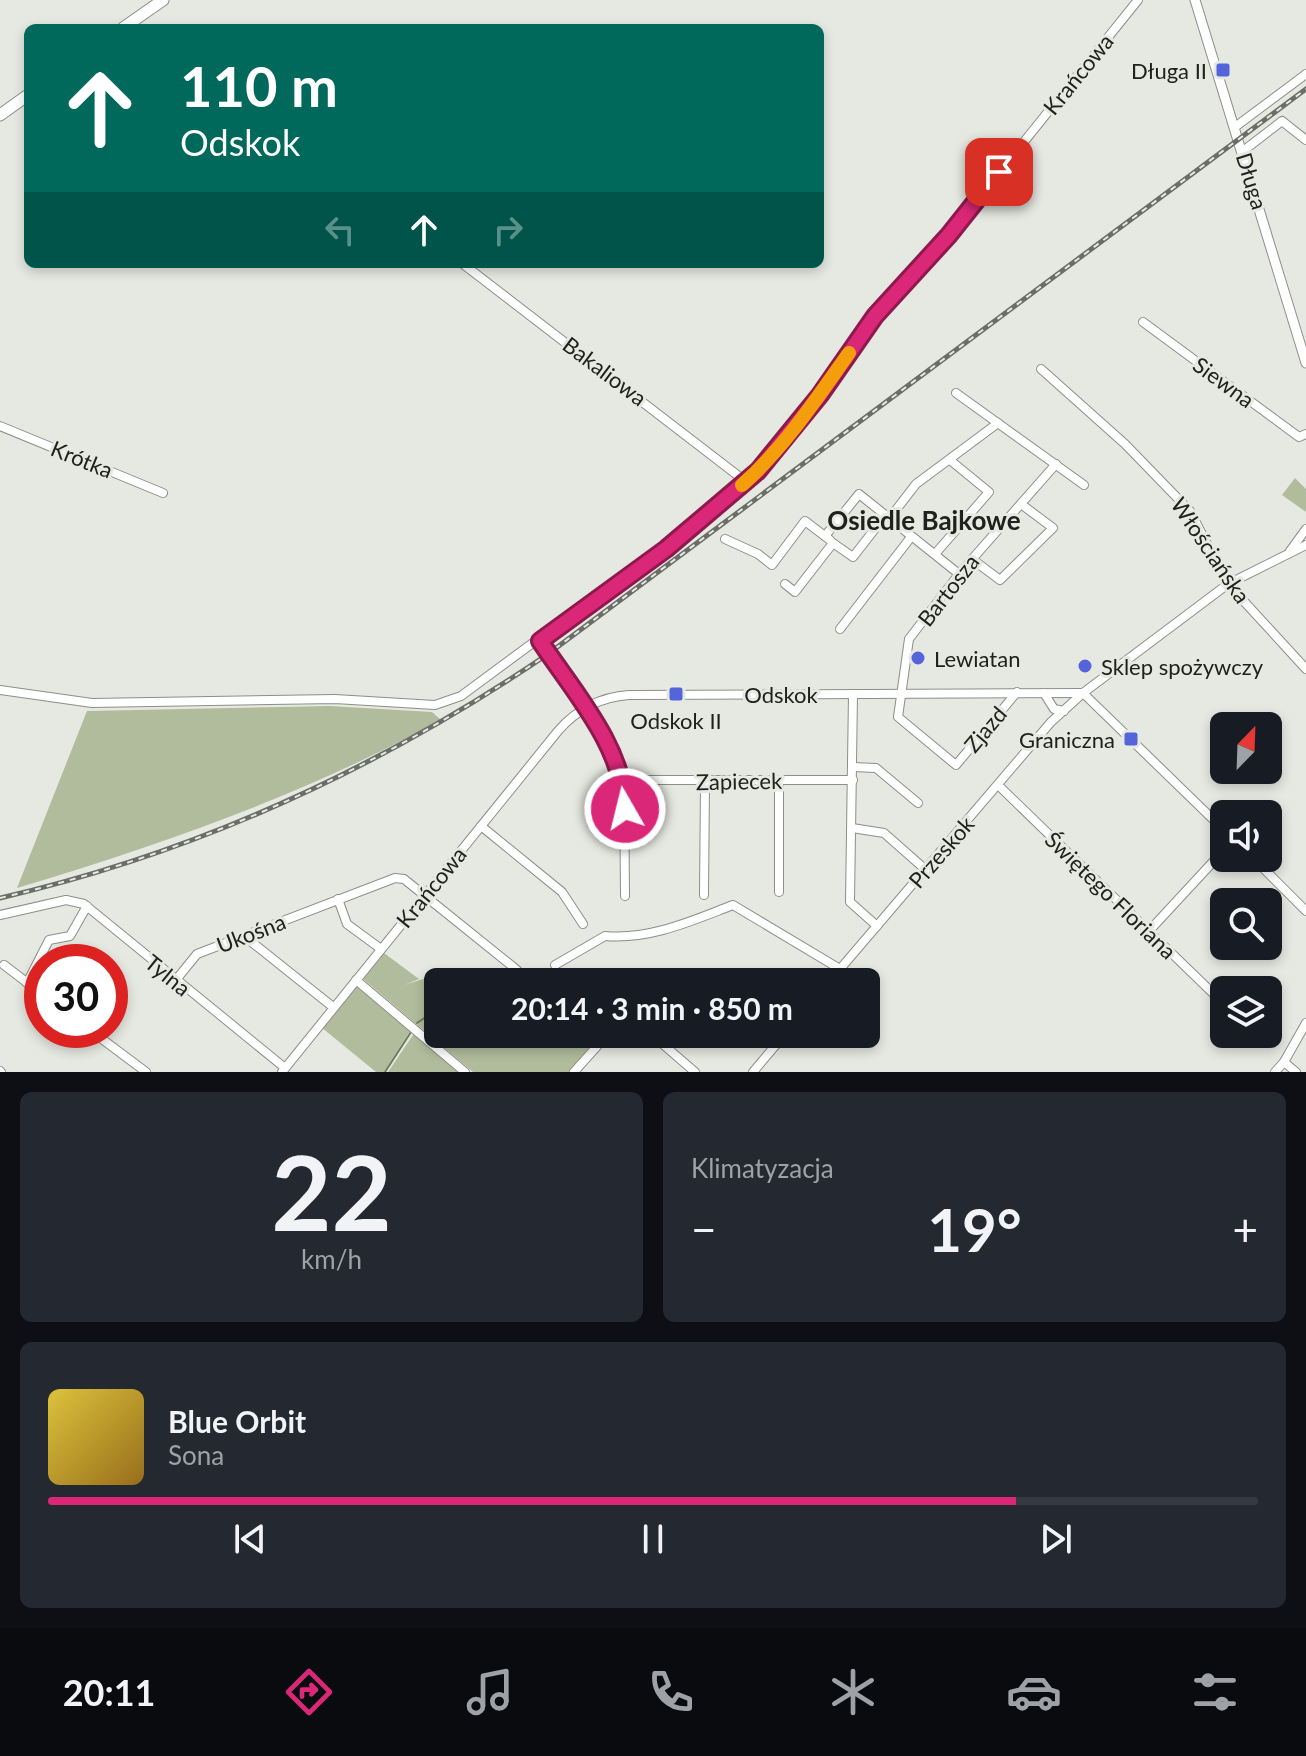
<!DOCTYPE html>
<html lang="pl">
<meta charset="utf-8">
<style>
:root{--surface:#171b24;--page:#242831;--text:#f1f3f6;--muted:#9ea1a6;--line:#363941;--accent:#db2777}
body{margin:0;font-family:Lato,sans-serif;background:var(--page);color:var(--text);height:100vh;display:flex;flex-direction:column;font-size:30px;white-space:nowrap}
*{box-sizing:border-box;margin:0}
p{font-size:26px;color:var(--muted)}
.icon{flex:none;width:44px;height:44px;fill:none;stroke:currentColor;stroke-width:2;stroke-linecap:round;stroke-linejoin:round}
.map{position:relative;height:1072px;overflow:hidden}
.sheet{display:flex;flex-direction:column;gap:20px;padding:20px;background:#0d0f14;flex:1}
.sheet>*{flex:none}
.top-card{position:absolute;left:24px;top:24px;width:800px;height:244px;border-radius:12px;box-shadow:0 4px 12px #0003;background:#00695c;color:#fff;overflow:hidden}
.needle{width:52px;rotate:23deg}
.tools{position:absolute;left:1210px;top:712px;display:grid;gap:16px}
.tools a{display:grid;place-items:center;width:72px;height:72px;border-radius:12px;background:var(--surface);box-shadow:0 4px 12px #0003;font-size:40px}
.speed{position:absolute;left:24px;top:944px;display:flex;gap:16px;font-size:40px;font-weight:700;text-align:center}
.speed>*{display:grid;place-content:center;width:104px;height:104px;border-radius:50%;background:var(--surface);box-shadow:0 4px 12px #0003;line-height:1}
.speed .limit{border:12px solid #d22;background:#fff;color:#111}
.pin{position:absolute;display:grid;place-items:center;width:68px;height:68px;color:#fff;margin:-34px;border-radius:16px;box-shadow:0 4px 12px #0006}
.me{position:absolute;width:88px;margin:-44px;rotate:352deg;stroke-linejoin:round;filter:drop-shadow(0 0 6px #0008)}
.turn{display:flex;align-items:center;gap:28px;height:168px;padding:0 24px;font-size:36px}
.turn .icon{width:104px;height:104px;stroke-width:2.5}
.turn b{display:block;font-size:56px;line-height:68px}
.lanes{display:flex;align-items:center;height:76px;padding:0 24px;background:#0003;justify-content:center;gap:40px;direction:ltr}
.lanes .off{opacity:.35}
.big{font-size:60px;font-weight:700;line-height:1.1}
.sheet .widget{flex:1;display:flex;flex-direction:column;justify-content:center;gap:12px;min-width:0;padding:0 28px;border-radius:12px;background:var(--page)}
.sheet .dial{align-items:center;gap:0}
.dial b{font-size:104px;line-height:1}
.song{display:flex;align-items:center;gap:24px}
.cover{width:96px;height:96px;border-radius:12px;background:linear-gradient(135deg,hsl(50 70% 55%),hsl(40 70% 35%))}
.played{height:8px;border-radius:4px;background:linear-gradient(90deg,var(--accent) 80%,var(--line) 80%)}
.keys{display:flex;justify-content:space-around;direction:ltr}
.heat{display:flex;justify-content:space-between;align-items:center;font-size:44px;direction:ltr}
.sheet .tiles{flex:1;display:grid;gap:20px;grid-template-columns:1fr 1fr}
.widget:last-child{grid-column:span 2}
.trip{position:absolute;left:424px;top:968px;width:456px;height:80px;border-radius:12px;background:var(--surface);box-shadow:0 4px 12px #0003;font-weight:700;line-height:80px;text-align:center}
.dock{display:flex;height:128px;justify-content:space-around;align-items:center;background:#090b0e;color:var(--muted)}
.dock .icon{width:56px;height:56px}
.dock .selected{color:var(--accent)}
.dock b{font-size:36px;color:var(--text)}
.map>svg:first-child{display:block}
</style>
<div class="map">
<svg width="1306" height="1072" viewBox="0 0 1306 1072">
<rect width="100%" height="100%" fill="#e6e9e1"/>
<g fill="#b1bc9c">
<path d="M1295,478L1306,489V512L1282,495Z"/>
<path d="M329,706L432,712L441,720C304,795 166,843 17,888L87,711Z"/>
<path d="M384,953L419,979L404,985L423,979L438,983V1034H603L569,1072H473L362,978Z"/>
<path d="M358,983L412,1028L384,1072H376L321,1027Z"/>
<path d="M415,1032L463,1072H388Z"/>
</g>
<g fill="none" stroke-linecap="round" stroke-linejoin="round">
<g stroke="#707b5d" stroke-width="2">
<path d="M417,1023L438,1009"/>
<path d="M385,1072L411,1032"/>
</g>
<defs>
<g id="minor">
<path d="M1235,127L1306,74"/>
<path d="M1243,151L1282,121L1306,140"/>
<path d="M463,264L745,481"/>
<path d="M1143,322L1299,437L1306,434"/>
<path d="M1041,369L1125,444L1190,511L1228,584L1306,669"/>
<path d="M956,393L1084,485"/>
<path d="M0,426L163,493"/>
<path d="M889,519L916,484L998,423"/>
<path d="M825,536L859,494L959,574"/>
<path d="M725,539L758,554L772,565L805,521L830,540"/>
<path d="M1290,551L1306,529"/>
<path d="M935,554L989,492L950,460"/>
<path d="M972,559L1000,580L1053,528L1021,504"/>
<path d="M785,584L795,592L833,543L853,557L885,516"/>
<path d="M840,629L911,537"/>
<path d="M540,641L585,707L624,780L625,896"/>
<path d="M0,690L92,703L335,699L435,705L461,696L549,631L582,612L666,549L758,471L820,395L875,316L949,235L1138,0"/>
<path d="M1017,692L956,765L898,717L909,639L959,574L1056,464"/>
<path d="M1044,693L1054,709L1064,711"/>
<path d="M1083,693L1224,830"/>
<path d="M853,694L850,902L877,926"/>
<path d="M853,767L876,768L918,803"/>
<path d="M624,780H853"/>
<path d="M779,780V892"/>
<path d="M998,785L1224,1004"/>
<path d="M481,826L562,892L583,924"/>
<path d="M852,828L884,833L926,870"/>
<path d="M1253,858L1306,911"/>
<path d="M704,895L705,782"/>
<path d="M338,899L347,924L381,949"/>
<path d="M0,915L66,900L84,904L285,1068"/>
<path d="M1149,931L1224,850"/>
<path d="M244,936L333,1007"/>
<path d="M4,965L42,994"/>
<path d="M555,965L605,936C650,940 691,921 733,905L840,969"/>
<path d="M356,980L465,1072"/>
<path d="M175,981L197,954L395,878L404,879L517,970L507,982"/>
<path d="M829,982L1051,722L1083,693L1228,584L1306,545"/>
<path d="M27,983L49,940L70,936L87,906"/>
<path d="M90,1030L146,1072"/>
<path d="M651,1034L695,1072"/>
<path d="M763,1034L776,1045"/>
<path d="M0,1071L1,1072"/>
<path d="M282,1072L558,731C577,709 600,697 629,695L1083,693"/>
<path d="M574,1072L608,1034"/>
<path d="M753,1072L785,1034"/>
<path d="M1275,1072L1284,1062"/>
<path d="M1296,1072L1284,1062L1306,1023"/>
</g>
<path id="tertiary" d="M1195,0L1306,363"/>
<g id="secondary">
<path d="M123,28L163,0"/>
<path d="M0,115L28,95"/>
</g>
</defs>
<use href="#minor" stroke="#8c8f88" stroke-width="10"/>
<use href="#tertiary" stroke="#8c8f88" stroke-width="11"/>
<use href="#secondary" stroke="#8c8f88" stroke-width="13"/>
<use href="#minor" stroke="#fff" stroke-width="8"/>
<use href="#tertiary" stroke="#fff" stroke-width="9"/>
<use href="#secondary" stroke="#fff" stroke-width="11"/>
<defs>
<path id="rail" d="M0,898C199,852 380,768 548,654L1306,89"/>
</defs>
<use href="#rail" stroke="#6b6d68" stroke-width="5"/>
<use href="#rail" stroke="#e6e9e1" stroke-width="2" stroke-dasharray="6" stroke-linecap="butt"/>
</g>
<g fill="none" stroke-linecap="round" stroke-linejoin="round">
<defs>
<path id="route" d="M625,809C624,747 573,691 540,641L666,549L758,471L820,395L875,316L949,235L999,172"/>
</defs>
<use href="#route" stroke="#8e194d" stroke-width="20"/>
<use href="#route" stroke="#db2777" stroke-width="14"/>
<path stroke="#f59e0b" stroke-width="14" d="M742,485C784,448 817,398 849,353"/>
</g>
<g fill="#5464da" stroke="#e6e9e1" stroke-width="3">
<rect x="1215" y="62" width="16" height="16" rx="4"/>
<circle cx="918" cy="658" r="8"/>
<circle cx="1085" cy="666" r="8"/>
<rect x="668" y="686" width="16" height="16" rx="4"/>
<rect x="1123" y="731" width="16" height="16" rx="4"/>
</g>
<g text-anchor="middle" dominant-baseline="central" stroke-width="6" stroke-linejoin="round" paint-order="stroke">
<g font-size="22" fill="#20211e" stroke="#e6e9e1" text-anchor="end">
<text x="1207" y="70">Długa II</text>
<text x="934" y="658" text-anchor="start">Lewiatan</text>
<text x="1101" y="666" text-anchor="start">Sklep spożywczy</text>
<text x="676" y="720" text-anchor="middle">Odskok II</text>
<text x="1115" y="739">Graniczna</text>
</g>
<g font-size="22" fill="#20211e" stroke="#e6e9e1">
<text transform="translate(1078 74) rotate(-51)">Krańcowa</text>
<text transform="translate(1252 181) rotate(73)">Długa</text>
<text transform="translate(605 371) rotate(37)">Bakaliowa</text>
<text transform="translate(1224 382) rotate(36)">Siewna</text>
<text transform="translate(82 459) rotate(22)">Krótka</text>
<text transform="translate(1211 550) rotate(56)">Włościańska</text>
<text transform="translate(948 590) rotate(-52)">Bartosza</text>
<text x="781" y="694">Odskok</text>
<text transform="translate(985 729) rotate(-50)">Zjazd</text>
<text transform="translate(739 781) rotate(-1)">Zapiecek</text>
<text transform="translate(941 852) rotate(-49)">Przeskok</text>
<text transform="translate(431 887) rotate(-51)">Krańcowa</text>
<text transform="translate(1111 895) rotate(44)">Świętego Floriana</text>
<text transform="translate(251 933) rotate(-21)">Ukośna</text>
<text transform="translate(168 975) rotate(39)">Tylna</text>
</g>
<g font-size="26" font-weight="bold" fill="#20211e" stroke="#e6e9e1">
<text x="924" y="520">Osiedle Bajkowe</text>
</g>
</g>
</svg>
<div class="tools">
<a><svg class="needle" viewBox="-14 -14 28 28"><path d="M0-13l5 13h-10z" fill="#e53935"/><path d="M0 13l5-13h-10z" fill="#9ea1a6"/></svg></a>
<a><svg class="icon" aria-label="sound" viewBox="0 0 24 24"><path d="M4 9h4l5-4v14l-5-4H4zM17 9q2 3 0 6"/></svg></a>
<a><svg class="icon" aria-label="search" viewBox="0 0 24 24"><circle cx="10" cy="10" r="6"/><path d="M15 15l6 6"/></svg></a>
<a><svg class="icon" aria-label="layers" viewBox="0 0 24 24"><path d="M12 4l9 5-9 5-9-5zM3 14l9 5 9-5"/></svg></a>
</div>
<div class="speed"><div class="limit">30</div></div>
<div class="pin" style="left:999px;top:172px;background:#d93025"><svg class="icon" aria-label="arrive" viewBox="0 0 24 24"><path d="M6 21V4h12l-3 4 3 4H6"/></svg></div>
<svg class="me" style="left:625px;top:809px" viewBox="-20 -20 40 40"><circle r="17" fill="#db2777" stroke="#fff" stroke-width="3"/><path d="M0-11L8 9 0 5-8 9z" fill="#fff"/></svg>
<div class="trip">20:14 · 3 min · 850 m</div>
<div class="top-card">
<div class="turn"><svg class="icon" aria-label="ahead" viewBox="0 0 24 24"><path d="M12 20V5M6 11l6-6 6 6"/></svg><div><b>110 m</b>Odskok</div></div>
<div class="lanes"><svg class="icon off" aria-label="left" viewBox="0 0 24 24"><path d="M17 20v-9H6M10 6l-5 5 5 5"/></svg><svg class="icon" aria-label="ahead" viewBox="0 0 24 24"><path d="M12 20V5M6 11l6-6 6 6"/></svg><svg class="icon off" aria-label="right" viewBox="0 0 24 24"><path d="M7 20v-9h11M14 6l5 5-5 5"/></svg></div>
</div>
</div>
<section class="sheet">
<div class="tiles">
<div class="widget dial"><b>22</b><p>km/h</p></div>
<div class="widget"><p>Klimatyzacja</p>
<div class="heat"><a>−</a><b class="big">19°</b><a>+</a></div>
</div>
<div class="widget">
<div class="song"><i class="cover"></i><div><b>Blue Orbit</b><p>Sona</p></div></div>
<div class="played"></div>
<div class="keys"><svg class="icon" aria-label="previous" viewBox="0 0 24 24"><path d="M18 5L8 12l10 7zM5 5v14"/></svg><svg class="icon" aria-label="pause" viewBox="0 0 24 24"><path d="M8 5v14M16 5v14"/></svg><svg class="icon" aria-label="next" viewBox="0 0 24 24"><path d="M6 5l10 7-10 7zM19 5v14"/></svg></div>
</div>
</div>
</section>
<nav class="dock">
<b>20:11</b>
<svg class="icon selected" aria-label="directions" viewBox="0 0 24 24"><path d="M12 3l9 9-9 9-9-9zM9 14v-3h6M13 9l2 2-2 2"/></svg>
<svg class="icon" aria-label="music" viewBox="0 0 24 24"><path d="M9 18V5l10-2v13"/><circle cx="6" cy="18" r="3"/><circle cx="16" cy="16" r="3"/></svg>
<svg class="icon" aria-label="phone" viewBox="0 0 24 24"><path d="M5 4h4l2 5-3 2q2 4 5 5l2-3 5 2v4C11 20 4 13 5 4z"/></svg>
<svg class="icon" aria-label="climate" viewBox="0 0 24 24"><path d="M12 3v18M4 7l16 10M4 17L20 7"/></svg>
<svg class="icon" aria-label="car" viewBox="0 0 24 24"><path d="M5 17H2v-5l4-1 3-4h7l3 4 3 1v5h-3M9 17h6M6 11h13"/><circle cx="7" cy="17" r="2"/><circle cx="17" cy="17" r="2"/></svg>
<svg class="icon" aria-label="filters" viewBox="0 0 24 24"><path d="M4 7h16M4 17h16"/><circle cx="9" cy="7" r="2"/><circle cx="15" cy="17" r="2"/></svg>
</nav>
